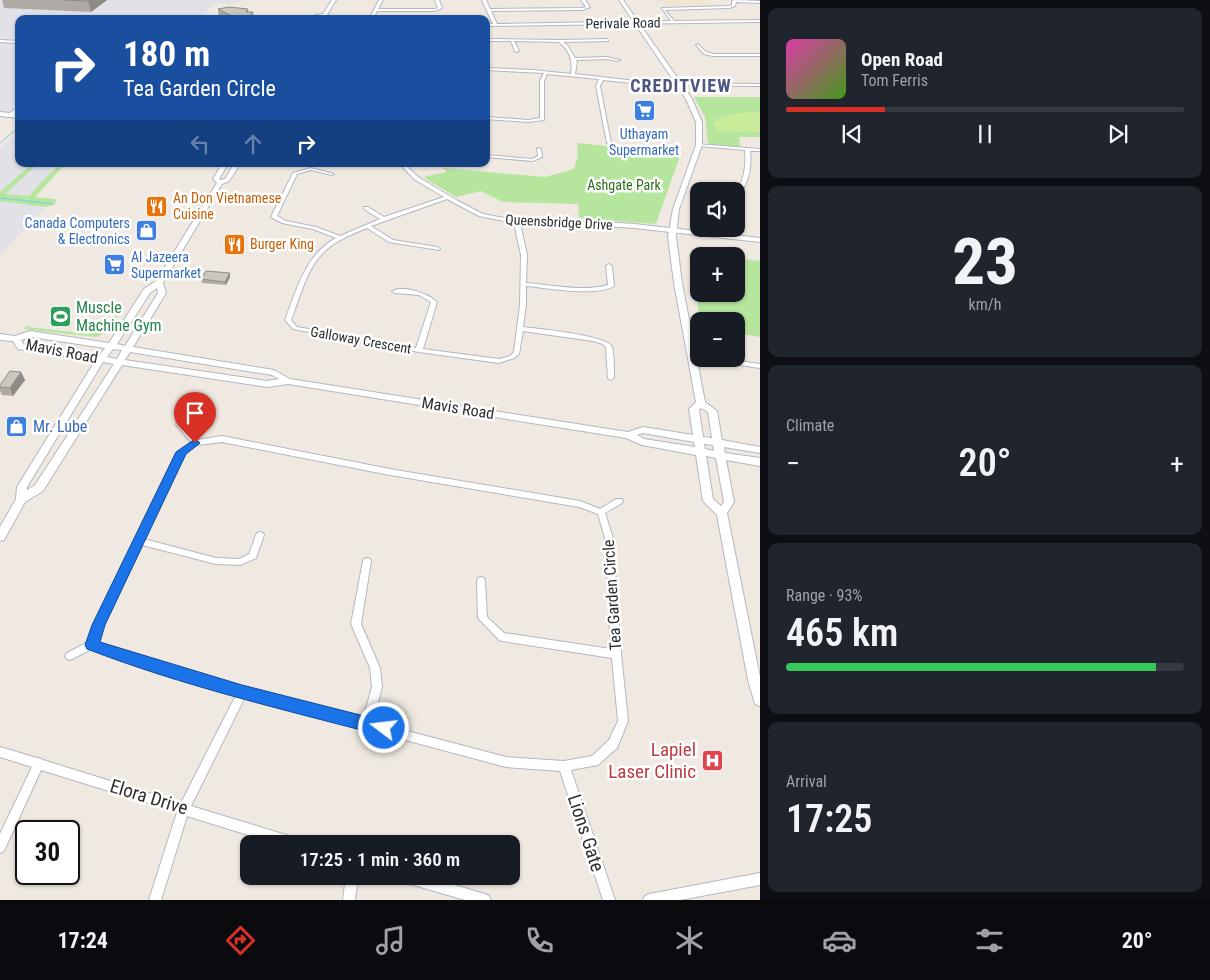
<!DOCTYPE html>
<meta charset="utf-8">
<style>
:root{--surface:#171b24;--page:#20242c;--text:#f1f3f6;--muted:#9ea1a6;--line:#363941;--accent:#d93025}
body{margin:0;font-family:"Roboto Condensed",sans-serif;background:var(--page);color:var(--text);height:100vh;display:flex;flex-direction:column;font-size:19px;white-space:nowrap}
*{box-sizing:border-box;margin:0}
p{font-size:16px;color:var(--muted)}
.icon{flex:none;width:28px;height:28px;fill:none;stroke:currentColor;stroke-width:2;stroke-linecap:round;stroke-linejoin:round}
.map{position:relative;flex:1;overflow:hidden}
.sheet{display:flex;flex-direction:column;gap:8px;padding:8px;background:#0d0f14;width:450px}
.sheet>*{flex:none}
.hud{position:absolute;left:15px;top:15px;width:475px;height:152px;border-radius:10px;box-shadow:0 1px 4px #0004;background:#1a4fa0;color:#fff;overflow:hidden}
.buttons{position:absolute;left:690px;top:182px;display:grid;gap:10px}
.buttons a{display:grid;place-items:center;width:55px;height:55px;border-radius:10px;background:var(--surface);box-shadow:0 1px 4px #0004;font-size:25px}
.speed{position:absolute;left:15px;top:820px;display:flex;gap:10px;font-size:25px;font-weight:700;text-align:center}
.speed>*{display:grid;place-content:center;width:65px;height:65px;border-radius:50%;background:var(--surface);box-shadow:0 1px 4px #0004;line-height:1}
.speed .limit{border:2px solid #111;border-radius:8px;background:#fff;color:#111}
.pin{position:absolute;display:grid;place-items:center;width:42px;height:42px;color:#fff;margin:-51px -21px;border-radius:50% 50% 50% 0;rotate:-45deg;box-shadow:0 0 5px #0007}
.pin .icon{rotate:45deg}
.me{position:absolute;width:55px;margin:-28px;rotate:285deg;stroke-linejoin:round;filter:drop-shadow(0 0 4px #0008)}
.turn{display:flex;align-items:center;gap:18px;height:105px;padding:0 25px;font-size:22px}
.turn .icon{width:65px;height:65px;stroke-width:2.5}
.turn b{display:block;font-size:35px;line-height:42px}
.lanes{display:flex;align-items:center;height:48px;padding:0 25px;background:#0003;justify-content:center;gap:25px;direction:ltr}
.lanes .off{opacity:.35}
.big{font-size:38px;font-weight:600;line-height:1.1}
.sheet .widget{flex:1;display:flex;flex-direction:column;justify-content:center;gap:8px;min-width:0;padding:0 18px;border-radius:10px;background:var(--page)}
.sheet .dial{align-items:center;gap:0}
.dial b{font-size:65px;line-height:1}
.song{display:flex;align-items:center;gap:15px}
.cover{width:60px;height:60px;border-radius:8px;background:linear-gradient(135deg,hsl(320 70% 55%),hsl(100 70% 35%))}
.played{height:5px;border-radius:2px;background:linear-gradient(90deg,var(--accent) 25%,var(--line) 25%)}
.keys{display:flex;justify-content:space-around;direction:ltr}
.heat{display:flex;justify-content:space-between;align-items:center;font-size:28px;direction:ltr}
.charge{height:8px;border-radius:4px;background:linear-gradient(90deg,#34c759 93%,var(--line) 0)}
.trip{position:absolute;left:240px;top:835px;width:280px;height:50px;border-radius:10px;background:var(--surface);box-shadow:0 1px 4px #0004;font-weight:600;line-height:50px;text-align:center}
.dock{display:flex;height:80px;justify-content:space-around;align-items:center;background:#090b0e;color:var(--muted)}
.dock .icon{width:35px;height:35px}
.dock .active{color:var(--accent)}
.dock b{font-size:22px;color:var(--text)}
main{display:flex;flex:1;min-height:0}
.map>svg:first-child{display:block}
</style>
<main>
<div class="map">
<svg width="760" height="900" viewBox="0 0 760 900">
<rect width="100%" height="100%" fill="#efe9e1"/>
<g fill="#e3e1e8">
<path d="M0,0H241L236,4L215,3L199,19H19V113L0,111Z"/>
<path d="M19,132V164H32L0,192V148Z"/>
<path d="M38,164H61L44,179L29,196L4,194Z"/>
<path d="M0,201L45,207L0,255Z"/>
</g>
<path fill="#f0e6d1" d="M629,0H708L710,6H669L663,1Z"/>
<g fill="#b6e59e">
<path d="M694,97H760V137H739L741,148L708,144L705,117Z"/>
<path d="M577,143L681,153L656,224L579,218L578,204L503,202L481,191L456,197L423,177L447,172L443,168L545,177L574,169L578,156Z"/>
<path d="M32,164H38L5,194L29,196L44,179L61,164H65L35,197L54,199L57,201L52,205L45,207L0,201V192Z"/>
<path d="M689,254L713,256H699V294H736V258L760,261V337L736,333V321H700Z"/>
<path d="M124,305L107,332L96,337L23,329L29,325L28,327L89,334L103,323L109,324Z"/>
</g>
<path fill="#c9ec9a" d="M760,112V132L716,131L714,124L716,119L737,113Z"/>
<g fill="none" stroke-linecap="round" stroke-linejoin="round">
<g stroke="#75cff0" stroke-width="1">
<path d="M0,143L19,127"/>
<path d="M0,198L54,204"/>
</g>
<defs>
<g id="street">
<path d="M379,0H383L378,9H435L438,8L435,0H439L442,8L435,11H377L373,19H369Z"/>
<path d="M482,0H486L490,9L582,8L586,7L581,0H585L590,7L582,10L491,11L497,24L671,21L662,8L729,6L732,5V1L734,0L760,1V3L736,2L735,6L729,8L665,10L674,21L760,20V22L486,26V24H493Z"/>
<path d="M486,39L560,40L607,39L608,41L563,42L567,45L575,58L607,57L620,60L618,61L607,59L576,60L577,62L575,74L653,83L760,84V86L653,85L603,80L600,86L611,143L609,144L607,143L596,86L599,79L547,74L544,81V120L528,122L486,119V117L528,120L540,118V81L544,73L486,70V68L533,70L571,74C573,60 570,51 559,42L514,41L519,51L517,52L515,51L511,41H486Z"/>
<path d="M0,40L19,41V43L0,42Z"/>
<path d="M698,44L706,52L713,54H760V56H713L704,54L696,45Z"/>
<path d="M19,107V110L10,116H8V114Z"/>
<path d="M697,144L760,149V151H750C752,165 749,187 736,196C736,190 740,186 742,180C745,171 746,160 745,150L699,146H697Z"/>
<path d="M537,148L541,149L542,157L533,161L486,157V155L532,159L538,156Z"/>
<path d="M400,164H404L418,177L458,201L483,214L499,217L529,221H589L634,224L760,238V242L634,228L589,225H529L520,223L527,255L526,283C551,285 584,292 608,285L606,266L609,264L612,266L614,286C596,297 548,288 526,286V305L523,327C538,329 607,335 612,347C614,353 614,371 614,378L611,380L608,378L606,347L603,344L593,341L523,331L519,354L514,358L499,363L419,352L293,329L285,320C297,289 305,255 336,238L313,229L282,223L271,217L293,173L311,168L334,174L332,175L311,170L297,174L277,216L286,221L316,227L340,236L380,219L364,209V207H368L384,217L444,197L414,179ZM447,199L479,216L514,223L521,255L520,305L514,352L510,356L499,359L423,349L437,302C428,293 403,285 392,291L395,293L419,295L431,302L416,348L303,328L297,327L291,320C300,298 306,270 323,253C334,241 352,234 367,228L389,242L439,250L440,249L437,247L393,240L371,226Z"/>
<path d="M709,359H724L760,364V368L712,361Z"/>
<path d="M177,422H183L197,440L222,436L390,469L580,501L600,509L616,499H622L623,501L622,503L605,513L613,538L621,654L628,721L617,748L598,765L571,770L615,900H603L560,771L506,767L245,697L191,806L296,838L300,840L302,844H277L187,816L161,900H149L177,812L41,770L4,851L0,853V834L32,767L0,757V747L37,758H39L43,760L181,803L236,695L120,660L92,649L70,660L67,659L65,656L67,653L88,642L94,625L134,542V541L136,538L178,452L191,442L177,426L176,424ZM222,442L390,475L579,507L598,514L605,538L611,649L504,633L487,617L485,581L484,578L481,577L478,578L477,581L478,618L499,640L502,641L612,658L618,721L609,740L592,756L564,761L506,757L373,722L382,687L380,668L361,624L371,561L370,559L367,558L364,559L363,561L351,624L370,668L372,687L363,719L242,687L121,652L97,643L104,625L142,545L216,564L240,565L256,558L264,535L263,533L260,532L257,533L256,535L249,554L239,559L216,558L144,539L185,454L197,445Z"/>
<path d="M760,873V885L680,900H643L645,896L649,894Z"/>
<path d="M346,876H358L355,900H343Z"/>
<path d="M397,876H424L485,894L489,896L491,900H465L403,882L399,880Z"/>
</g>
<g id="secondary">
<path d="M332,0H336L327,15L329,17L328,19H324V16L314,19L316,15L323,14Z"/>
<path d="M619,0H623L692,99L702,122V145L679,209L676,237L682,283L705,402L717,411L722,440L760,447V453L724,447L725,453L760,458V466L726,460L734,502L727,513L760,677V706L755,704L748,680L717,515L703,501L696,455L642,445L626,438L288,384L267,387L122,365L43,491L25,502L4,540L0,541V527L16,499L17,487L95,361L18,349L13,341L0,340V334L15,336L30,331L109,343L144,289L156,281L217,183L213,179L222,164H228L219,179L221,180L225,179L234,164H240L229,181L222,184L163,283L166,293L133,347L274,370L290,379L628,432L643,427L693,435L689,409L696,402L674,283L668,237L673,209L696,145V122L686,99ZM157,288L158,293L125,346L117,344L150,293ZM31,337L105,348L99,356L24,345L21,340ZM113,349L122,350L117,359L107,357ZM130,352L272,375L279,379L267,381L125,360ZM103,362L114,364L35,485L27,490V487ZM701,408L708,412L712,438L703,437L699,410ZM643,433L694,442L695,447L644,439L637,435ZM704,444L713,445L714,451L705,449ZM706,456L716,458L724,502L721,506L713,499Z"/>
<path d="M0,112L19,114V118L0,116Z"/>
</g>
</defs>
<use href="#street" stroke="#b4b7c1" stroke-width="2"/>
<use href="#secondary" stroke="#b4b7c1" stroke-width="2"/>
<use href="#street" fill="#fff" fill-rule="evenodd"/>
<use href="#secondary" fill="#fff" fill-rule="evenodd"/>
</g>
<g fill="#afaba4">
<path d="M2,0H107L91,12L4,8Z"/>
<path d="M218,9H248V12H253L254,16L274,17V19H219Z"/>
<path d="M230,273V277L226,285L202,283L201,279Z"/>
<path d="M21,372L25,380L13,396L2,395L0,391V385Z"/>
</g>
<g fill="#8e8b86">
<path d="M90,0H107L91,12L88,1Z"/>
<path d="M230,273V277L226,285L225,282Z"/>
<path d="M21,372L25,380L13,396L10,388Z"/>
</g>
<g fill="#cbc7bf" stroke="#8e8b86">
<path d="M65,0H90L88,1Z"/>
<path d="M229,7L248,9L246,12H253L250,16L274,17L272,19H234L236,18L218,9Z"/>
<path d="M206,271L230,273L225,282L201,279Z"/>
<path d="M10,371L21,372L10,388L0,387V385Z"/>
</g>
<path fill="#1a73e8" stroke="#114b97" d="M195,439L200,443L186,454L105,625L100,642L242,685L384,721L389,723L392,728L389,734L384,736C285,710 183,686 87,649L85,645L92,625L176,452Z"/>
<defs>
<symbol id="supermarket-square" viewBox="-11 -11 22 22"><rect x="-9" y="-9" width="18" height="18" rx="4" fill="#3f7fe0" stroke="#fff"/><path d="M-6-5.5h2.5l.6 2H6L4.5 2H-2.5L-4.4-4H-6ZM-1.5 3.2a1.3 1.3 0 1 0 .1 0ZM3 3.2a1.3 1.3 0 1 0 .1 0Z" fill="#fff"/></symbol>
<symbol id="restaurant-square" viewBox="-11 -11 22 22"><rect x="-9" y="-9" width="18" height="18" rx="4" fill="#e8710a" stroke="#fff"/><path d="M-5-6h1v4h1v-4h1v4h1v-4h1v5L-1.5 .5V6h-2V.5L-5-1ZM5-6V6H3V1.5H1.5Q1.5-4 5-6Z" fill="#fff"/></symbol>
<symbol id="shop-square" viewBox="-11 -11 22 22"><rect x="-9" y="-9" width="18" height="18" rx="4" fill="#3f7fe0" stroke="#fff"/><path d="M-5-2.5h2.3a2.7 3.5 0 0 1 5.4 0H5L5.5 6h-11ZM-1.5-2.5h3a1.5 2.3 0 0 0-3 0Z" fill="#fff"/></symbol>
<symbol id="stadium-square" viewBox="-11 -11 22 22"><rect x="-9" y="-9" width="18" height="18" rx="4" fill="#2e9e5b" stroke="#fff"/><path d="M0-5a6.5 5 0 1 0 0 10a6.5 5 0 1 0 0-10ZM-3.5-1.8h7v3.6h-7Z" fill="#fff"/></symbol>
<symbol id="hospital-square" viewBox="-11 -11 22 22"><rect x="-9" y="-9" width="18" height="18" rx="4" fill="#e0444e" stroke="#fff"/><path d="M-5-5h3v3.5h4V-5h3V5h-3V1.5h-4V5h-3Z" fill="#fff"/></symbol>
</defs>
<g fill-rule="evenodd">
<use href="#supermarket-square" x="632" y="98" width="25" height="25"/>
<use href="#restaurant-square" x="144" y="194" width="25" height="25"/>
<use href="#shop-square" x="134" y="218" width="25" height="25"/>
<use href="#restaurant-square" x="222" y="232" width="25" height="25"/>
<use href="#supermarket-square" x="102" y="252" width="25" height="25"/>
<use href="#stadium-square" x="48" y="304" width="25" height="25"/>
<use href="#shop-square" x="4" y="414" width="25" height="25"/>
<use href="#hospital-square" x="700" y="748" width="25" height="25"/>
</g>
<g text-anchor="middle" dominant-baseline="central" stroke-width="5" stroke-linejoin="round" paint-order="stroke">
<g font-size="14" fill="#2e2e2e" stroke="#fff">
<text transform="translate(623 23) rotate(-1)">Perivale Road</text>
<text transform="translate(559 222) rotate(3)">Queensbridge Drive</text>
<text transform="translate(361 340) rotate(10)">Galloway Crescent</text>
</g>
<g font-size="14" fill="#366cbe" stroke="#fff">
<text x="644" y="134">Uthayam<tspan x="644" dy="16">Supermarket</tspan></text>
<text x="130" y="223" text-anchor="end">Canada Computers<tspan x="130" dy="16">&amp; Electronics</tspan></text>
<text x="131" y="257" text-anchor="start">Al Jazeera<tspan x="131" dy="16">Supermarket</tspan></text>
</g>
<g font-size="14" fill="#2c6e1b" stroke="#fff">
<text x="624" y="185">Ashgate Park</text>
</g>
<g font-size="14" fill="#c56008" stroke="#fff" text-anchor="start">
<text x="173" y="198">An Don Vietnamese<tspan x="173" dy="16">Cuisine</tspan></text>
<text x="250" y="244">Burger King</text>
</g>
<g font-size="16" fill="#27864d" stroke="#fff" text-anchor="start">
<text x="76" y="307">Muscle<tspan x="76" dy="18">Machine Gym</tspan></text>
</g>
<g font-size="16" fill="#2e2e2e" stroke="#fff">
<text transform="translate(62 351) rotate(11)">Mavis Road</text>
<text transform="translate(458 408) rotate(9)">Mavis Road</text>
<text transform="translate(612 595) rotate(-94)">Tea Garden Circle</text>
</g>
<g font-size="16" fill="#366cbe" stroke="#fff" text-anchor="start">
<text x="33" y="426">Mr. Lube</text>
</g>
<g font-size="18" font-weight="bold" letter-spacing="1" fill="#4d5680" stroke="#fff">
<text x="681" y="85">CREDITVIEW</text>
</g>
<g font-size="19" fill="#be3a42" stroke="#fff" text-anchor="end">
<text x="696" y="749">Lapiel<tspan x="696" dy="22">Laser Clinic</tspan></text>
</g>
<g font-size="19" fill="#2e2e2e" stroke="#fff">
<text transform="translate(149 797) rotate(17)">Elora Drive</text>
<text transform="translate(586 833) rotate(72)">Lions Gate</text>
</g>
</g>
</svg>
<div class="buttons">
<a><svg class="icon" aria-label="sound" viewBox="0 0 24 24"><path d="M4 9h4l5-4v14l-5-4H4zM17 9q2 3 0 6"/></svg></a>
<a>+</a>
<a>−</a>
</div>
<div class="speed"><div class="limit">30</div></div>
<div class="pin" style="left:195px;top:443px;background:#d93025"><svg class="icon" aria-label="arrive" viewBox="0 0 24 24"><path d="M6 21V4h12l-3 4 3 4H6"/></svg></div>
<svg class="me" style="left:384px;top:728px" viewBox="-20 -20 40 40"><circle r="17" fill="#1a73e8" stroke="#fff" stroke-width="3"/><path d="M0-11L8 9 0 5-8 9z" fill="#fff"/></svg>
<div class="trip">17:25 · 1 min · 360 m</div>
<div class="hud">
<div class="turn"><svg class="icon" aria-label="right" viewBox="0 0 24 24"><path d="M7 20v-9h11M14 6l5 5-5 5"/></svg><div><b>180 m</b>Tea Garden Circle</div></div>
<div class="lanes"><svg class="icon off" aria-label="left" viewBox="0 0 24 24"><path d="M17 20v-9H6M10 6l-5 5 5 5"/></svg><svg class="icon off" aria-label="ahead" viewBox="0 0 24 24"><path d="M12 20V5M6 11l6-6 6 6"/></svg><svg class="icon" aria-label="right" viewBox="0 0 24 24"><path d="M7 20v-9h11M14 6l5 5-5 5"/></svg></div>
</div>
</div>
<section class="sheet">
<div class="widget">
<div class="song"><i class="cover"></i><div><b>Open Road</b><p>Tom Ferris</p></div></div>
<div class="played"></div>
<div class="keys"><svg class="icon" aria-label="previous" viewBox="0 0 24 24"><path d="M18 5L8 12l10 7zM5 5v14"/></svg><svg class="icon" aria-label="pause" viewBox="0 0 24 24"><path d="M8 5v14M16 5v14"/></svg><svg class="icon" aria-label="next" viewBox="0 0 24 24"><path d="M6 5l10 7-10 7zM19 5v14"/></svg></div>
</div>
<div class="widget dial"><b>23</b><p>km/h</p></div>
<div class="widget"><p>Climate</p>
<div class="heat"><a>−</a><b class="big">20°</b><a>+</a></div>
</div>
<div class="widget"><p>Range · 93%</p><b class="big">465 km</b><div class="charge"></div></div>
<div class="widget"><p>Arrival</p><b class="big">17:25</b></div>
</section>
</main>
<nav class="dock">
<b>17:24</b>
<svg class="icon active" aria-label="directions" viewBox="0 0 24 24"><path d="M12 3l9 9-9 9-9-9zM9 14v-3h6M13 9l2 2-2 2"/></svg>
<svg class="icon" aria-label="music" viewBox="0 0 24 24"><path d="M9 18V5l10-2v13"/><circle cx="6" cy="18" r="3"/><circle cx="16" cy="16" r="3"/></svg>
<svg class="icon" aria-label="phone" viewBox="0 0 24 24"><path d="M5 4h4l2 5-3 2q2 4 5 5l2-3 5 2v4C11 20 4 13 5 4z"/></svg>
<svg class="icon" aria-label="climate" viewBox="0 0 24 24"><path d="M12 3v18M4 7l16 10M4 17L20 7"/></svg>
<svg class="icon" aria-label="car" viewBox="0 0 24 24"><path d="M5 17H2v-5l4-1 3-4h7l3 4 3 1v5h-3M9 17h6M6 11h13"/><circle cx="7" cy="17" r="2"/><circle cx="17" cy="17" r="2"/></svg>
<svg class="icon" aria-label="filters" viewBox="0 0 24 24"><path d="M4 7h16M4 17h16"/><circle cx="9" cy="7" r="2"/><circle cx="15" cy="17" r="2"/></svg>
<b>20°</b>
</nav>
